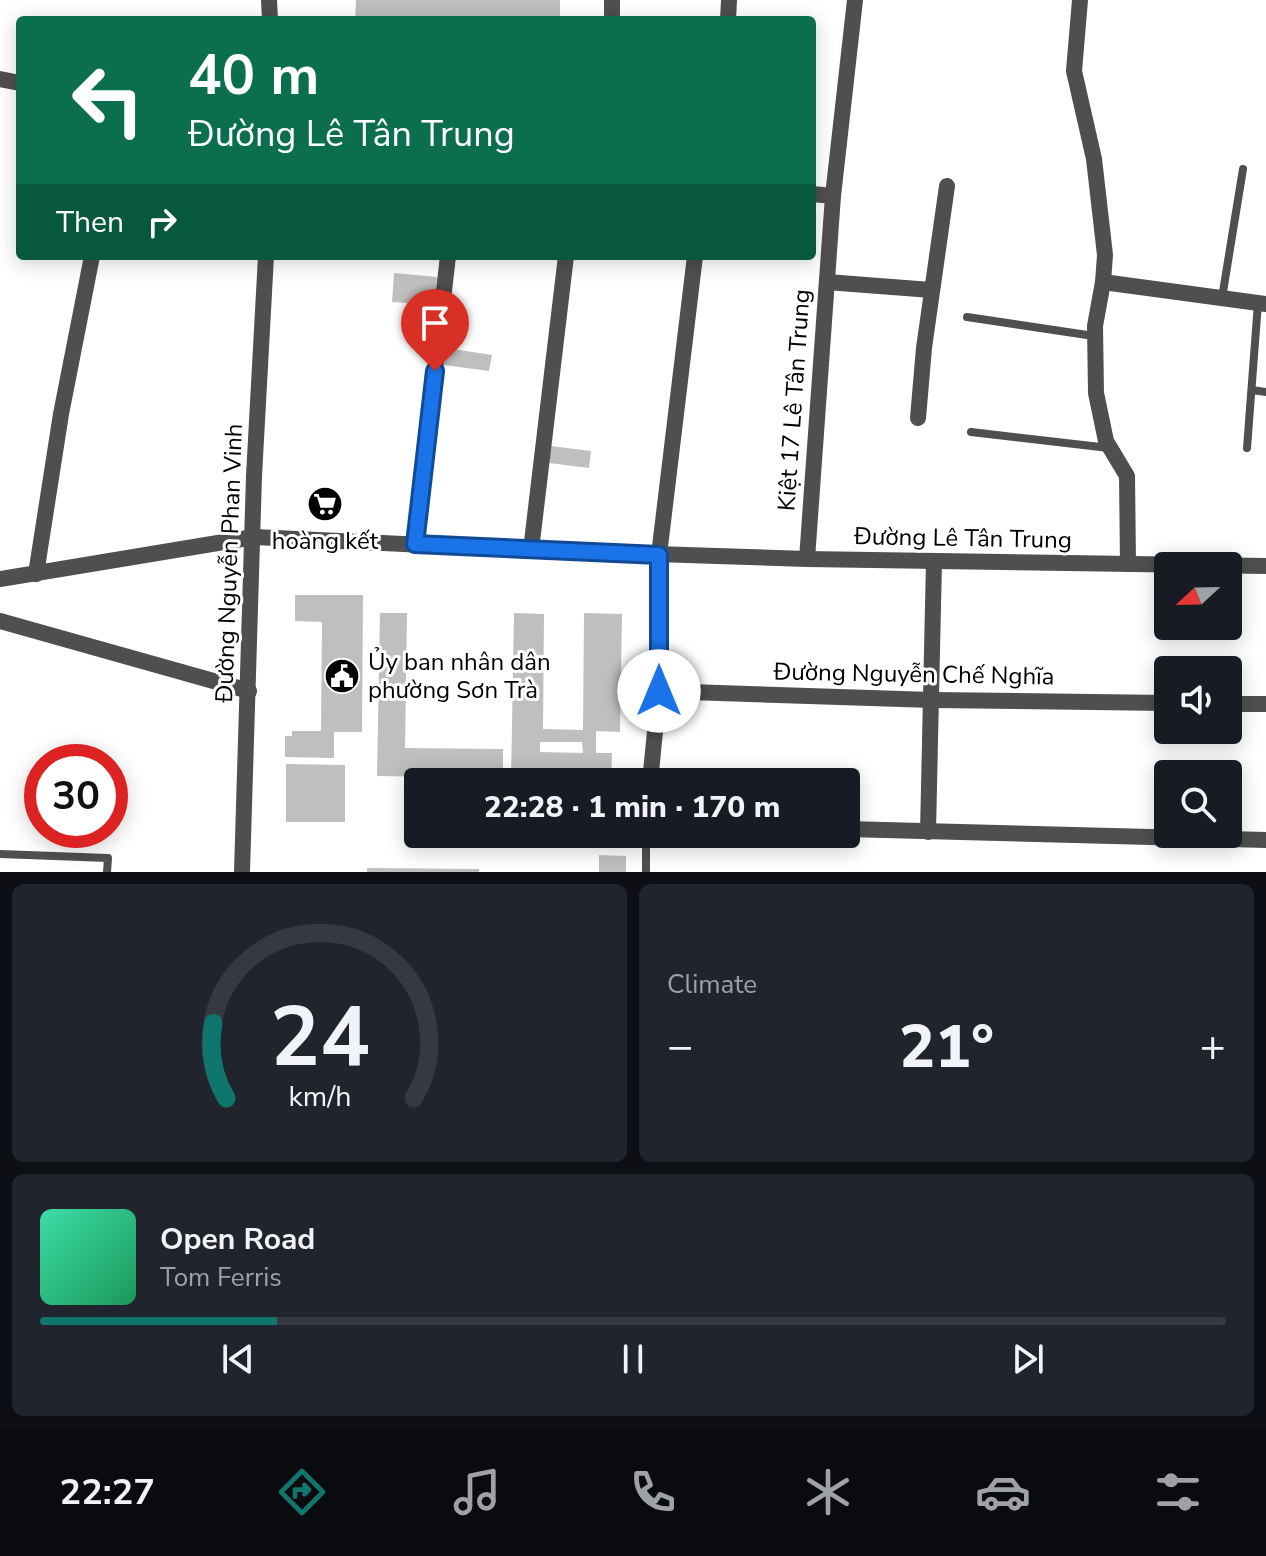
<!DOCTYPE html>
<meta charset="utf-8">
<style>
:root{--surface:#171b24;--page:#20242c;--text:#f1f3f6;--muted:#9ea1a6;--line:#363941;--accent:#0f766e}
body{margin:0;font-family:"Nunito Sans",sans-serif;background:var(--page);color:var(--text);height:100vh;display:flex;flex-direction:column;font-size:30px;white-space:nowrap}
*{box-sizing:border-box;margin:0}
p{font-size:26px;color:var(--muted)}
.icon{flex:none;width:44px;height:44px;fill:none;stroke:currentColor;stroke-width:2;stroke-linecap:round;stroke-linejoin:round}
.map{position:relative;height:872px;overflow:hidden}
.sheet{display:flex;flex-direction:column;gap:12px;padding:12px;background:#0d0f14;flex:1}
.sheet>*{flex:none}
.guide{position:absolute;left:16px;top:16px;width:800px;height:244px;border-radius:8px;box-shadow:0 4px 20px #0003;background:#0b6e4f;color:#fff;overflow:hidden}
.needle{width:52px;rotate:248deg}
.controls{position:absolute;left:1154px;top:552px;display:grid;gap:16px}
.controls a{display:grid;place-items:center;width:88px;height:88px;border-radius:8px;background:var(--surface);box-shadow:0 4px 20px #0003;font-size:40px}
.speed{position:absolute;left:24px;top:744px;display:flex;gap:16px;font-size:40px;font-weight:700;text-align:center}
.speed>*{display:grid;place-content:center;width:104px;height:104px;border-radius:50%;background:var(--surface);box-shadow:0 4px 20px #0003;line-height:1}
.speed .limit{border:12px solid #d22;background:#fff;color:#111}
.pin{position:absolute;display:grid;place-items:center;width:68px;height:68px;color:#fff;margin:-82px -34px;border-radius:50% 50% 50% 0;rotate:-45deg;box-shadow:0 0 8px #0007}
.pin .icon{rotate:45deg}
.me{position:absolute;width:88px;margin:-44px;rotate:0deg;stroke-linejoin:round;filter:drop-shadow(0 0 6px #0008)}
.turn{display:flex;align-items:center;gap:28px;height:168px;padding:0 40px;font-size:36px}
.turn .icon{width:104px;height:104px;stroke-width:2.5}
.turn b{display:block;font-size:56px;line-height:68px}
.then{display:flex;align-items:center;height:76px;padding:0 40px;background:#0003;gap:16px;font-size:30px}
.big{font-size:60px;font-weight:800;line-height:1.1}
.sheet .widget{flex:1;display:flex;flex-direction:column;justify-content:center;gap:12px;min-width:0;padding:0 28px;border-radius:12px;background:var(--page)}
.sheet .dial{align-items:center;gap:0}
.dial svg{height:208px;overflow:visible;fill:none;stroke:var(--line);stroke-width:7;stroke-linecap:round;text-anchor:middle}
.dial text{fill:var(--text);stroke:none}
.song{display:flex;align-items:center;gap:24px}
.cover{width:96px;height:96px;border-radius:12px;background:linear-gradient(135deg,hsl(160 70% 55%),hsl(150 70% 35%))}
.played{height:8px;border-radius:4px;background:linear-gradient(90deg,var(--accent) 20%,var(--line) 20%)}
.keys{display:flex;justify-content:space-around;direction:ltr}
.heat{display:flex;justify-content:space-between;align-items:center;font-size:44px;direction:ltr}
.sheet .tiles{flex:1;display:grid;gap:12px;grid-template-columns:1fr 1fr}
.widget:last-child{grid-column:span 2}
.trip{position:absolute;left:404px;top:768px;width:456px;height:80px;border-radius:8px;background:var(--surface);box-shadow:0 4px 20px #0003;font-weight:800;line-height:80px;text-align:center}
.dock{display:flex;height:128px;justify-content:space-around;align-items:center;background:#090b0e;color:var(--muted)}
.dock .icon{width:56px;height:56px}
.dock .current{color:var(--accent)}
.dock b{font-size:36px;color:var(--text)}
.map>svg:first-child{display:block}
</style>
<div class="map">
<svg width="1266" height="872" viewBox="0 0 1266 872">
<rect width="100%" height="100%" fill="#fff"/>
<g fill="#bfbfbf" fill-rule="evenodd">
<path d="M356,0H560V20H355Z"/>
<path d="M394,273L437,277L435,305L392,302Z"/>
<path d="M446,348L492,355L489,371L444,365Z"/>
<path d="M551,446L591,451L589,468L549,463Z"/>
<path d="M295,595H363L362,732H334V758L285,757V736H292V731H321L322,622L295,621Z"/>
<path d="M380,613H407L405,748L503,749V779L479,778V782H440V777L377,776Z"/>
<path d="M514,613L544,614L543,729L583,730L584,613L622,614L620,732L596,731V753H612L611,782H511ZM540,742H582L583,753L540,752Z"/>
<path d="M286,764L345,765V822H286Z"/>
<path d="M599,855L626,856V872H599Z"/>
<path d="M367,868L479,869V872H367Z"/>
</g>
<g fill="none" stroke-linecap="round" stroke-linejoin="round">
<g stroke="#4f4f4f" stroke-width="8">
<path d="M1222,298L1243,169"/>
<path d="M967,317L1094,336"/>
<path d="M1252,390L1266,392"/>
<path d="M971,432L1109,448"/>
<path d="M1247,448L1258,303"/>
<path d="M646,834V872"/>
<path d="M0,854L108,858L107,872"/>
</g>
<g stroke="#4f4f4f" stroke-width="16">
<path d="M269,0L270,20"/>
<path d="M1080,0L1074,71L1094,159L1105,255L1103,282L1095,326L1096,393L1106,441L1127,476L1128,564"/>
<path d="M612,20V0"/>
<path d="M728,20L729,0"/>
<path d="M0,79L20,83"/>
<path d="M812,194L833,196"/>
<path d="M827,282L931,290"/>
<path d="M1103,282L1266,304"/>
<path d="M918,418L924,348L947,186"/>
<path d="M415,544L448,256"/>
<path d="M531,550L566,256"/>
<path d="M807,559L833,196L855,0"/>
<path d="M36,574L61,414L92,256"/>
<path d="M0,621L249,691"/>
<path d="M659,691L932,700L1168,703"/>
<path d="M1228,704H1266"/>
<path d="M650,782L659,691V555L695,256"/>
<path d="M846,829L1266,840"/>
<path d="M928,832L934,561"/>
<path d="M242,872L254,476L266,256"/>
</g>
<path stroke="#4f4f4f" stroke-width="16" d="M0,579L254,537L531,550L807,559L1266,566"/>
</g>
<g fill="none" stroke-linecap="round" stroke-linejoin="round">
<defs>
<path id="route" d="M435,371L415,544L659,555V691"/>
</defs>
<use href="#route" stroke="#114b97" stroke-width="20"/>
<use href="#route" stroke="#1a73e8" stroke-width="14"/>
</g>
<defs>
<symbol id="supermarket-disc" viewBox="-11 -11 22 22"><circle r="9.5" fill="#000" stroke="#fff"/><path d="M-6-5.5h2.5l.6 2H6L4.5 2H-2.5L-4.4-4H-6ZM-1.5 3.2a1.3 1.3 0 1 0 .1 0ZM3 3.2a1.3 1.3 0 1 0 .1 0Z" fill="#fff"/></symbol>
<symbol id="civic-disc" viewBox="-11 -11 22 22"><circle r="9.5" fill="#000" stroke="#fff"/><path d="M-.6-6.5H3V-4.5H.6V-3L4-1V1h2V6H-6V1h2V-1L-.6-3ZM-1.2 2.5V6h2.4V2.5Z" fill="#fff"/></symbol>
</defs>
<g fill-rule="evenodd">
<use href="#supermarket-disc" x="305" y="484" width="40" height="40"/>
<use href="#civic-disc" x="322" y="656" width="40" height="40"/>
</g>
<g text-anchor="middle" dominant-baseline="central" stroke-width="6" stroke-linejoin="round" paint-order="stroke">
<g font-size="24" fill="#000" stroke="#fff">
<text transform="translate(794 400) rotate(-86)">Kiệt 17 Lê Tân Trung</text>
<text transform="translate(963 538) rotate(1)">Đường Lê Tân Trung</text>
<text transform="translate(229 563) rotate(-88)">Đường Nguyễn Phan Vinh</text>
<text transform="translate(914 674) rotate(1)">Đường Nguyễn Chế Nghĩa</text>
</g>
<g font-size="24" fill="#000" stroke="#fff">
<text x="325" y="541">hoàng kết</text>
<text x="368" y="662" text-anchor="start">Ủy ban nhân dân<tspan x="368" dy="28">phường Sơn Trà</tspan></text>
</g>
</g>
</svg>
<div class="controls">
<a><svg class="needle" viewBox="-14 -14 28 28"><path d="M0-13l5 13h-10z" fill="#e53935"/><path d="M0 13l5-13h-10z" fill="#9ea1a6"/></svg></a>
<a><svg class="icon" aria-label="sound" viewBox="0 0 24 24"><path d="M4 9h4l5-4v14l-5-4H4zM17 9q2 3 0 6"/></svg></a>
<a><svg class="icon" aria-label="search" viewBox="0 0 24 24"><circle cx="10" cy="10" r="6"/><path d="M15 15l6 6"/></svg></a>
</div>
<div class="speed"><div class="limit">30</div></div>
<div class="pin" style="left:435px;top:371px;background:#d93025"><svg class="icon" aria-label="arrive" viewBox="0 0 24 24"><path d="M6 21V4h12l-3 4 3 4H6"/></svg></div>
<svg class="me" style="left:659px;top:691px" viewBox="-20 -20 40 40"><circle r="19" fill="#fff"/><path d="M0-13L10 11 0 6-10 11z" fill="#1a73e8"/></svg>
<div class="trip">22:28 · 1 min · 170 m</div>
<div class="guide">
<div class="turn"><svg class="icon" aria-label="left" viewBox="0 0 24 24"><path d="M17 20v-9H6M10 6l-5 5 5 5"/></svg><div><b>40 m</b>Đường Lê Tân Trung</div></div>
<div class="then">Then<svg class="icon" aria-label="right" viewBox="0 0 24 24"><path d="M7 20v-9h11M14 6l5 5-5 5"/></svg></div>
</div>
</div>
<section class="sheet">
<div class="tiles">
<div class="widget dial"><svg viewBox="0 0 100 80">
<path d="M14 69A42 42 0 1 1 86 69"/>
<path d="M14 69A42 42 0 0 1 9 40" stroke="#0f766e"/>
<text x="50" y="56" font-size="32" font-weight="700">24</text>
<text x="50" y="72" font-size="11">km/h</text>
</svg></div>
<div class="widget"><p>Climate</p>
<div class="heat"><a>−</a><b class="big">21°</b><a>+</a></div>
</div>
<div class="widget">
<div class="song"><i class="cover"></i><div><b>Open Road</b><p>Tom Ferris</p></div></div>
<div class="played"></div>
<div class="keys"><svg class="icon" aria-label="previous" viewBox="0 0 24 24"><path d="M18 5L8 12l10 7zM5 5v14"/></svg><svg class="icon" aria-label="pause" viewBox="0 0 24 24"><path d="M8 5v14M16 5v14"/></svg><svg class="icon" aria-label="next" viewBox="0 0 24 24"><path d="M6 5l10 7-10 7zM19 5v14"/></svg></div>
</div>
</div>
</section>
<nav class="dock">
<b>22:27</b>
<svg class="icon current" aria-label="directions" viewBox="0 0 24 24"><path d="M12 3l9 9-9 9-9-9zM9 14v-3h6M13 9l2 2-2 2"/></svg>
<svg class="icon" aria-label="music" viewBox="0 0 24 24"><path d="M9 18V5l10-2v13"/><circle cx="6" cy="18" r="3"/><circle cx="16" cy="16" r="3"/></svg>
<svg class="icon" aria-label="phone" viewBox="0 0 24 24"><path d="M5 4h4l2 5-3 2q2 4 5 5l2-3 5 2v4C11 20 4 13 5 4z"/></svg>
<svg class="icon" aria-label="climate" viewBox="0 0 24 24"><path d="M12 3v18M4 7l16 10M4 17L20 7"/></svg>
<svg class="icon" aria-label="car" viewBox="0 0 24 24"><path d="M5 17H2v-5l4-1 3-4h7l3 4 3 1v5h-3M9 17h6M6 11h13"/><circle cx="7" cy="17" r="2"/><circle cx="17" cy="17" r="2"/></svg>
<svg class="icon" aria-label="filters" viewBox="0 0 24 24"><path d="M4 7h16M4 17h16"/><circle cx="9" cy="7" r="2"/><circle cx="15" cy="17" r="2"/></svg>
</nav>
